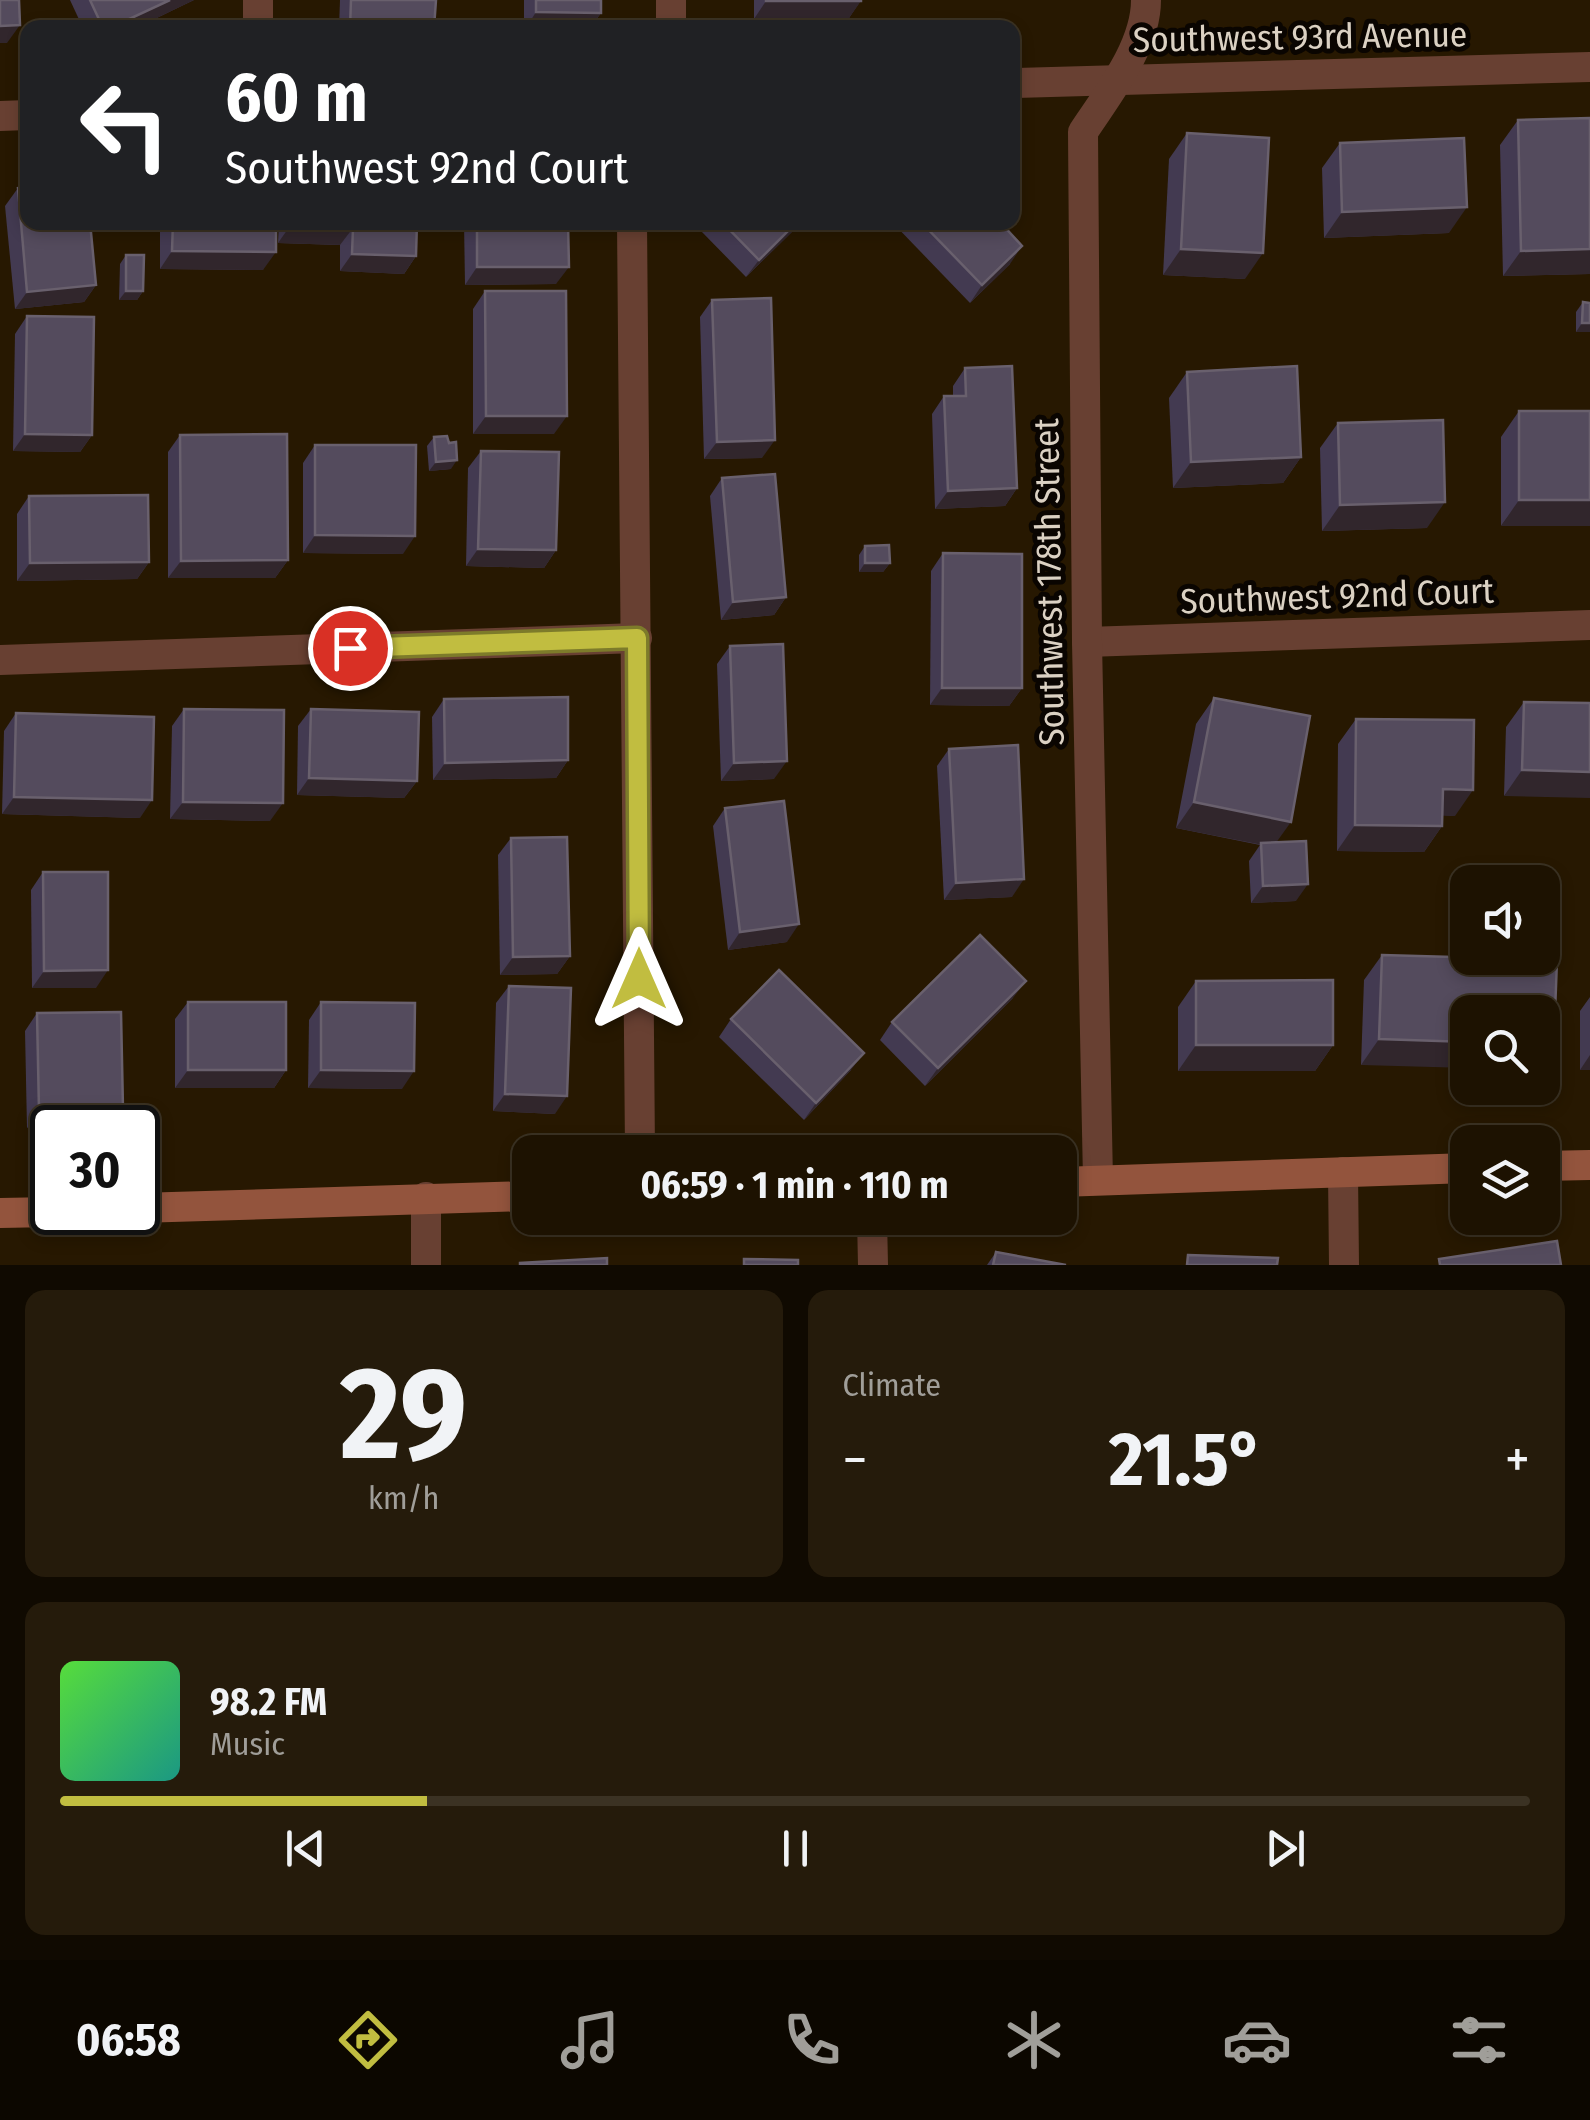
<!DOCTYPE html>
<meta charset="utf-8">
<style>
:root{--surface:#1d1201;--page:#251b0b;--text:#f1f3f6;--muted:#a09e99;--line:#3b3223;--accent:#c1bd40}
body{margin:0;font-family:"Fira Sans Condensed",sans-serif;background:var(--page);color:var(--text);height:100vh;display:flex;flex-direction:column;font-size:38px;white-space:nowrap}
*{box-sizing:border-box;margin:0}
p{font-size:32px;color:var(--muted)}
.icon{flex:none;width:55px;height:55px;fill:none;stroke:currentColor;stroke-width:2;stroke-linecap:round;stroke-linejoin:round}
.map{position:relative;height:1265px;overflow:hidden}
.panel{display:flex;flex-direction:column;gap:25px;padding:25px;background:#100a01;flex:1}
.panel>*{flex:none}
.top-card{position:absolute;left:20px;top:20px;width:1000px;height:210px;border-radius:20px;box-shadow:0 5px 15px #0003,0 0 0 2px var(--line);background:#202124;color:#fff;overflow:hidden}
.tools{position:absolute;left:1450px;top:865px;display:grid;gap:20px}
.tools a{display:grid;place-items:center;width:110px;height:110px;border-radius:20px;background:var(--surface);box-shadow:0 5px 15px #0003,0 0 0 2px var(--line);font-size:50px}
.speed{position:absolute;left:30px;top:1105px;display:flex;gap:20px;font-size:50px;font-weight:700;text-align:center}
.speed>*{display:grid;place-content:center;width:130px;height:130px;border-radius:50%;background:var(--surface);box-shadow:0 5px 15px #0003,0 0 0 2px var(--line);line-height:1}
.speed .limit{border:5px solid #111;border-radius:15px;background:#fff;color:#111}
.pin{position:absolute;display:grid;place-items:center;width:85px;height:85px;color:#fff;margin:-42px;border:5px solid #fff;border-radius:50%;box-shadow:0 2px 10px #0007}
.me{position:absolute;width:110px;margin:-55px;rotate:0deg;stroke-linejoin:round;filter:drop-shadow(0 0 8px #0008)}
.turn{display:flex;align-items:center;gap:35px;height:210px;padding:0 40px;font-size:45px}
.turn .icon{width:130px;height:130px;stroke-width:2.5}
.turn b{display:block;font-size:70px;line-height:85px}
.big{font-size:75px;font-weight:700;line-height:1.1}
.panel .card{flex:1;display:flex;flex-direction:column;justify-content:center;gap:15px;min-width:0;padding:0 35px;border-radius:20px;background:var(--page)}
.panel .dial{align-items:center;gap:0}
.dial b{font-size:130px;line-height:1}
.song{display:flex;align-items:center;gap:30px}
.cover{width:120px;height:120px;border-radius:15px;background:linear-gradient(135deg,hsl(110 70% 55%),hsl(170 70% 35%))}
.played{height:10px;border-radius:5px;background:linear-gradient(90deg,var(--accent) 25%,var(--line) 25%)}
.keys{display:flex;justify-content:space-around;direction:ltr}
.heat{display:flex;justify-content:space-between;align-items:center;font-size:55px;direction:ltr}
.panel .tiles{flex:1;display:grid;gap:25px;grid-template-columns:1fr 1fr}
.card:last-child{grid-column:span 2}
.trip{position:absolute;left:512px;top:1135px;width:565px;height:100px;border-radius:20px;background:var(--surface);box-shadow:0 5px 15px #0003,0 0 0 2px var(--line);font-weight:700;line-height:100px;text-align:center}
.tabs{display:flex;height:160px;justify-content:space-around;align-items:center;background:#0c0700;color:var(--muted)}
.tabs .icon{width:70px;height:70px}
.tabs .on{color:var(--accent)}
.tabs b{font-size:45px;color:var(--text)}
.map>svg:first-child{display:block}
</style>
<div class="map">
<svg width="1590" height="1265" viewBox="0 0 1590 1265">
<rect width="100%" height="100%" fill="#271801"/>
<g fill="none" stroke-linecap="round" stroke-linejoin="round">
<g stroke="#684032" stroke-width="30">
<path d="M258,0V28"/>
<path d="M671,0V28"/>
<path d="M1012,83L1590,67"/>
<path d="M0,116L28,115"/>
<path d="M632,222L640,1152"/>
<path d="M1087,642L1590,625"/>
<path d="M0,660L637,638"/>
<path d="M1343,1172L1344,1265"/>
<path d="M1098,1180L1087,642L1083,132C1108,94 1146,47 1146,0"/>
<path d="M426,1197V1265"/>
<path d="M872,1218L873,1265"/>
</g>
<g stroke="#93543d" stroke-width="30">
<path d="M1542,1166L1590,1165"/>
<path d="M1060,1182L1468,1168"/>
<path d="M138,1208L530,1196"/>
<path d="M0,1213L52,1212"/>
</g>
</g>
<g fill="#433a51">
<path d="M70,0H194L136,28H83Z"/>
<path d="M340,0H436L434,28H339Z"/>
<path d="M524,0H601V13L590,28H524Z"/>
<path d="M754,0H861L849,18L754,19Z"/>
<path d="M1590,118V274L1503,276L1500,145L1518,120Z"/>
<path d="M1187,133L1245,279L1163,275L1169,159Z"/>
<path d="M1340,143L1449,233L1324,238L1322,168Z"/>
<path d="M18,188L96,285L84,302L15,309L5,206Z"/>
<path d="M160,222H276L263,270L160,269Z"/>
<path d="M279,222H417L416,256L404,274L340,271V245L278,243Z"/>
<path d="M464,222H568L556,284L465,285Z"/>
<path d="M707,222H802L746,277L701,231Z"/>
<path d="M892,222H1000L1010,264L970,303Z"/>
<path d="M126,255L143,291L137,300H119L120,264Z"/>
<path d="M485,291L554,434H473V309Z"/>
<path d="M712,300L762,458L704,459L700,317Z"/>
<path d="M1583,302L1590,303V332H1576V312Z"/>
<path d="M27,316L92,435L80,452L13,451L15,334Z"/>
<path d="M965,368L1017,488L1005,506L935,509L932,414L944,396H953V386Z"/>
<path d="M1187,372L1301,457L1283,483L1173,488L1169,398Z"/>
<path d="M1519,411H1590L1501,526V437Z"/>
<path d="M1338,423L1427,528L1322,531L1320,448Z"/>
<path d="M180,435L288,560L275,578H168V452Z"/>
<path d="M434,437L451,469L429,471L427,446Z"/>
<path d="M315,445L403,554L303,553V463Z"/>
<path d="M481,451L556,550L544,568L466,566L468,468Z"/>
<path d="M722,478L786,597L774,615L721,620L710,496Z"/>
<path d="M29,496L149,562L137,579L17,581V514Z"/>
<path d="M865,546L890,563L883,572H859V555Z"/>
<path d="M943,553L1022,688L1009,706L930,705L931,571Z"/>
<path d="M730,646L774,779L721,781L717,664Z"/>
<path d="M1214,698L1276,843L1296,901L1251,903L1249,861L1260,845L1176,828L1196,724Z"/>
<path d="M444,699L568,760L556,778L433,780L432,717Z"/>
<path d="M1524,702L1590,703L1504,796L1506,727Z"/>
<path d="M184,709L270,821L170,819L172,726Z"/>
<path d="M311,709L417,781L404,798L297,795L298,726Z"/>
<path d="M16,713L140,818L2,814L4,731Z"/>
<path d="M1356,719L1455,816L1442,815V826L1424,852L1337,851L1338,744Z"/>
<path d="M949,749L1012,897L944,900L937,766Z"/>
<path d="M725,808L787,942L728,950L713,826Z"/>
<path d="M511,838L570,956L557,974L500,975L498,855Z"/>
<path d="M43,872L96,988H32L31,890Z"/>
<path d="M1382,955L1555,1013L1361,1065L1364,980Z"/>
<path d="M1196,981L1333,1045L1315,1071H1178V1007Z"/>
<path d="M509,986L555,1114L493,1111L496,1003Z"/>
<path d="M1590,997V1070H1580V1011Z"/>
<path d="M1013,998L925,1086L880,1040L892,1022Z"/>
<path d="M188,1002L286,1070L274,1088H175V1019Z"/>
<path d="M321,1002L402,1089L308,1088L309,1020Z"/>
<path d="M37,1013L110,1127L27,1128L25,1031Z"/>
<path d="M731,1019L851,1070L804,1120L719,1037Z"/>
<path d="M996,1252L1066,1265H987Z"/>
</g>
<g fill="#31262c">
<path d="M170,0H194L136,28H110Z"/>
<path d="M766,1H861L849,18L754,19Z"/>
<path d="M536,12L601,13L590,28H526Z"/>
<path d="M20,25L7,43H0V26Z"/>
<path d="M1467,207L1449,233L1324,238L1342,212Z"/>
<path d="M797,222H802L746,277L759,260Z"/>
<path d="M290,226L353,228L340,245L278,243Z"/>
<path d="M1022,246L1010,264L970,303L982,285Z"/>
<path d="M1181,249L1263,253L1245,279L1163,275Z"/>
<path d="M1590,249V274L1503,276L1521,251Z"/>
<path d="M172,251L276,252L263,270L160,269Z"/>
<path d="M352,254L416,256L404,274L340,271Z"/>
<path d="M477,267H569L556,284L465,285Z"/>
<path d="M96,285L84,302L15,309L27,292Z"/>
<path d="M126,291H143L137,300H119Z"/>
<path d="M1582,323H1590V332H1576Z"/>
<path d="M486,416H567L554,434H473Z"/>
<path d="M25,434L92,435L80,452L13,451Z"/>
<path d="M775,440L762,458L704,459L717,442Z"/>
<path d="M1301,457L1283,483L1173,488L1191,462Z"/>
<path d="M457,460L451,469L429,471L436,462Z"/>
<path d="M1017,488L1005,506L935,509L948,491Z"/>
<path d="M1519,500H1590V526H1501Z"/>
<path d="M1445,502L1427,528L1322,531L1340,505Z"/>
<path d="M315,535L415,536L403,554L303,553Z"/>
<path d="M478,549L556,550L544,568L466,566Z"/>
<path d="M288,560L275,578H168L181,561Z"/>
<path d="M149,562L137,579L17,581L30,563Z"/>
<path d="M865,563H890L883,572H859Z"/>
<path d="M786,597L774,615L721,620L733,602Z"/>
<path d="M942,688H1022L1009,706L930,705Z"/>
<path d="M568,760L556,778L433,780L445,763Z"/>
<path d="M787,761L774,779L721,781L734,763Z"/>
<path d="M1522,770L1590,772V798L1504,796Z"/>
<path d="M309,778L417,781L404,798L297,795Z"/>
<path d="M1443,789L1473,790L1455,816L1425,815Z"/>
<path d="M14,797L152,800L140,818L2,814Z"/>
<path d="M183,802L283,803L270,821L170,819Z"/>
<path d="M1194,802L1291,822L1273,847L1176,828Z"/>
<path d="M1355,825L1442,826L1424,852L1337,851Z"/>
<path d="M1024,879L1012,897L944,900L956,883Z"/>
<path d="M1308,884L1296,901L1251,903L1263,886Z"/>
<path d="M799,924L787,942L728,950L740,932Z"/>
<path d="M570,956L557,974L500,975L513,957Z"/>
<path d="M108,970L96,988H32L44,971Z"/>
<path d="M1026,981L1013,998L925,1086L938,1068Z"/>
<path d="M1542,1013H1555L1542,1031Z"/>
<path d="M1379,1039L1468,1042V1068L1361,1065Z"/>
<path d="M1196,1045H1333L1315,1071H1178Z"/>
<path d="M864,1053L851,1070L804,1120L816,1103Z"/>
<path d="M1590,1055V1070H1580Z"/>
<path d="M188,1070H286L274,1088H175Z"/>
<path d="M321,1070L414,1071L402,1089L308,1088Z"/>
<path d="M505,1094L567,1096L555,1114L493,1111Z"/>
<path d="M123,1109L110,1127L27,1128L39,1111Z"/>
</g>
<g fill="#544b5d" stroke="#69606d" stroke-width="2.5">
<path d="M0,0H19L20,25L0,26Z"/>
<path d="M90,0H170L110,28H103Z"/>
<path d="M351,0H436L434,28H350Z"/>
<path d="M536,0H601V13L536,12Z"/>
<rect x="766" y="0" width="95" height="1"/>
<path d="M1590,118V249L1521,251L1518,120Z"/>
<path d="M1187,133L1269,138L1263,253L1181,249Z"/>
<path d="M1464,138L1467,207L1342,212L1340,143Z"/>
<path d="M28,187V222H90L96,285L27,292L18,188Z"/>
<path d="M173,222H276V252L172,251Z"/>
<path d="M290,222H417L416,256L352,254L353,228L290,226Z"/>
<path d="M477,222H568L569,267H477Z"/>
<path d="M722,222H797L759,260Z"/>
<path d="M921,222H1000L1022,246L982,285Z"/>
<path d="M126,255H144L143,291H126Z"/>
<path d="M485,291H566L567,416H486Z"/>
<path d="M771,298L775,440L717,442L712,300Z"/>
<path d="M1583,302L1590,303V323H1582Z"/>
<path d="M27,316L94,317L92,435L25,434Z"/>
<path d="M1012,366L1017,488L948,491L944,396H966L965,368Z"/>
<path d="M1297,366L1301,457L1191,462L1187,372Z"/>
<rect x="1519" y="411" width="71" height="89"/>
<path d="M1443,420L1445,502L1340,505L1338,423Z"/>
<path d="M287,434L288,560L181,561L180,435Z"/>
<path d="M447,436L449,443L456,442L457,460L436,462L434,437Z"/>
<path d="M315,445H416L415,536L315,535Z"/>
<path d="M481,451L559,452L556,550L478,549Z"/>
<path d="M775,474L786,597L733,602L722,478Z"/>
<path d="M148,495L149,562L30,563L29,496Z"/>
<path d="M889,545L890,563H865V546Z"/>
<path d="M943,553L1022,554V688H942Z"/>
<path d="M783,644L787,761L734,763L730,646Z"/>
<path d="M568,697V760L445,763L444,699Z"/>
<path d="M1214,698L1310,716L1291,822L1194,802Z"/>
<path d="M1524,702L1590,703V772L1522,770Z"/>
<path d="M184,709L284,710L283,803L183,802Z"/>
<path d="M311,709L419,712L417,781L309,778Z"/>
<path d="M16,713L154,717L152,800L14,797Z"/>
<path d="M1356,719L1474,720L1473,790L1443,789L1442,826L1355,825Z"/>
<path d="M1018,745L1024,879L956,883L949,749Z"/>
<path d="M784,801L799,924L740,932L725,808Z"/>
<path d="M567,837L570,956L513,957L511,838Z"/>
<path d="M1306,841L1308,884L1263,886L1261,843Z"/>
<path d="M43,872H108V970L44,971Z"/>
<path d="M980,935L1026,981L938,1068L892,1022Z"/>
<path d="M1382,955L1557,960L1555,1013L1468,1012V1042L1379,1039Z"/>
<path d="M779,970L864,1053L816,1103L731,1019Z"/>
<path d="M1333,980V1045H1196V981Z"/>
<path d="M509,986L571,988L567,1096L505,1094Z"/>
<rect x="188" y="1002" width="98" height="68"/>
<path d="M321,1002L415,1003L414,1071L321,1070Z"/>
<path d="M121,1012L123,1109L39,1111L37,1013Z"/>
<path d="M1557,1241L1561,1265H1440L1439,1259Z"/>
<path d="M996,1252L1066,1265H993Z"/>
<path d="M1188,1255L1278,1258L1277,1265H1187Z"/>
<path d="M607,1258V1265H520V1263Z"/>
<path d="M744,1259L798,1260V1265H744Z"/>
</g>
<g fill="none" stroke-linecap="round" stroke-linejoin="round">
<defs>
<path id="route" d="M350,648L637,638L639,979"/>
</defs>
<use href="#route" stroke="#7d7b2a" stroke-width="25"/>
<use href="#route" stroke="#c1bd40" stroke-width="18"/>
</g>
<g text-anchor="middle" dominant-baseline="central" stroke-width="10" stroke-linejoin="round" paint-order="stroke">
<g font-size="35" fill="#dbd1c3" stroke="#0a0501">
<text transform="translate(1300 37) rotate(-1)">Southwest 93rd Avenue</text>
<text transform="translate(1049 582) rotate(-91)">Southwest 178th Street</text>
<text transform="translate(1337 596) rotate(-2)">Southwest 92nd Court</text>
</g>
</g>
</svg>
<div class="tools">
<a><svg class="icon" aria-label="sound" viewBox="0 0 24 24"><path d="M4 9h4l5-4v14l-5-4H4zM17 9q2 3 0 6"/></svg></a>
<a><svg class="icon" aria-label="search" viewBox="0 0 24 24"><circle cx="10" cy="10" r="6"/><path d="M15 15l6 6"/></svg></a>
<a><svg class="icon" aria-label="layers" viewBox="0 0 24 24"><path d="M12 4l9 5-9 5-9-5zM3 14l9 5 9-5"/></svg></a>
</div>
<div class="speed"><div class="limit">30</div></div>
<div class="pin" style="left:350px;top:648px;background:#d93025"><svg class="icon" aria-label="arrive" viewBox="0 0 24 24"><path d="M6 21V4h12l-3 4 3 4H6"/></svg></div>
<svg class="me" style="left:639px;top:979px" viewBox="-20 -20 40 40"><path d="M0-17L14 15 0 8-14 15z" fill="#c1bd40" stroke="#fff" stroke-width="4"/></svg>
<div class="trip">06:59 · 1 min · 110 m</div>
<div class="top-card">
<div class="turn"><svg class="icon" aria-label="left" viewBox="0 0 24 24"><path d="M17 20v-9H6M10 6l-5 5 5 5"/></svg><div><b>60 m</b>Southwest 92nd Court</div></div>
</div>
</div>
<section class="panel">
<div class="tiles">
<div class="card dial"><b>29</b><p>km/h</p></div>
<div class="card"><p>Climate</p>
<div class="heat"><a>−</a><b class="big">21.5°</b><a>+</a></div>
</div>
<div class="card">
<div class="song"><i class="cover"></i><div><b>98.2 FM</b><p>Music</p></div></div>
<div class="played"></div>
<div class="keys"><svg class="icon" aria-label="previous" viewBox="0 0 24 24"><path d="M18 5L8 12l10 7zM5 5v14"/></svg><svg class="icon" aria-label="pause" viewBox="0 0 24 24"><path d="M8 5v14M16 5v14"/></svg><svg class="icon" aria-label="next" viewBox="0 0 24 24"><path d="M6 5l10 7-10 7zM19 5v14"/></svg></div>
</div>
</div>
</section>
<nav class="tabs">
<b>06:58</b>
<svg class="icon on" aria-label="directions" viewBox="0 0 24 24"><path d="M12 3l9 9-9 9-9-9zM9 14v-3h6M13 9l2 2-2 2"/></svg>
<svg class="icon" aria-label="music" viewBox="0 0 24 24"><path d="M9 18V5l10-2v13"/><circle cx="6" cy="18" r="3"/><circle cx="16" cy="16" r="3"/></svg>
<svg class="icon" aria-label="phone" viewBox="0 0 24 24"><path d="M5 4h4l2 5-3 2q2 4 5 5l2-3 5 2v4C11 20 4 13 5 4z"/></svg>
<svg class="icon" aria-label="climate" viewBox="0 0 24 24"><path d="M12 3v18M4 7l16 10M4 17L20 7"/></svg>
<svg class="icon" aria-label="car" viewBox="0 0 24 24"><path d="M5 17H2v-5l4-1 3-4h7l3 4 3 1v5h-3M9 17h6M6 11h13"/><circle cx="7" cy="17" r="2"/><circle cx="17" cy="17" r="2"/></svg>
<svg class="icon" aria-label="filters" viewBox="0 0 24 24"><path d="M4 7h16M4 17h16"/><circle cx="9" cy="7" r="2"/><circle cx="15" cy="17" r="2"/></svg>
</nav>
